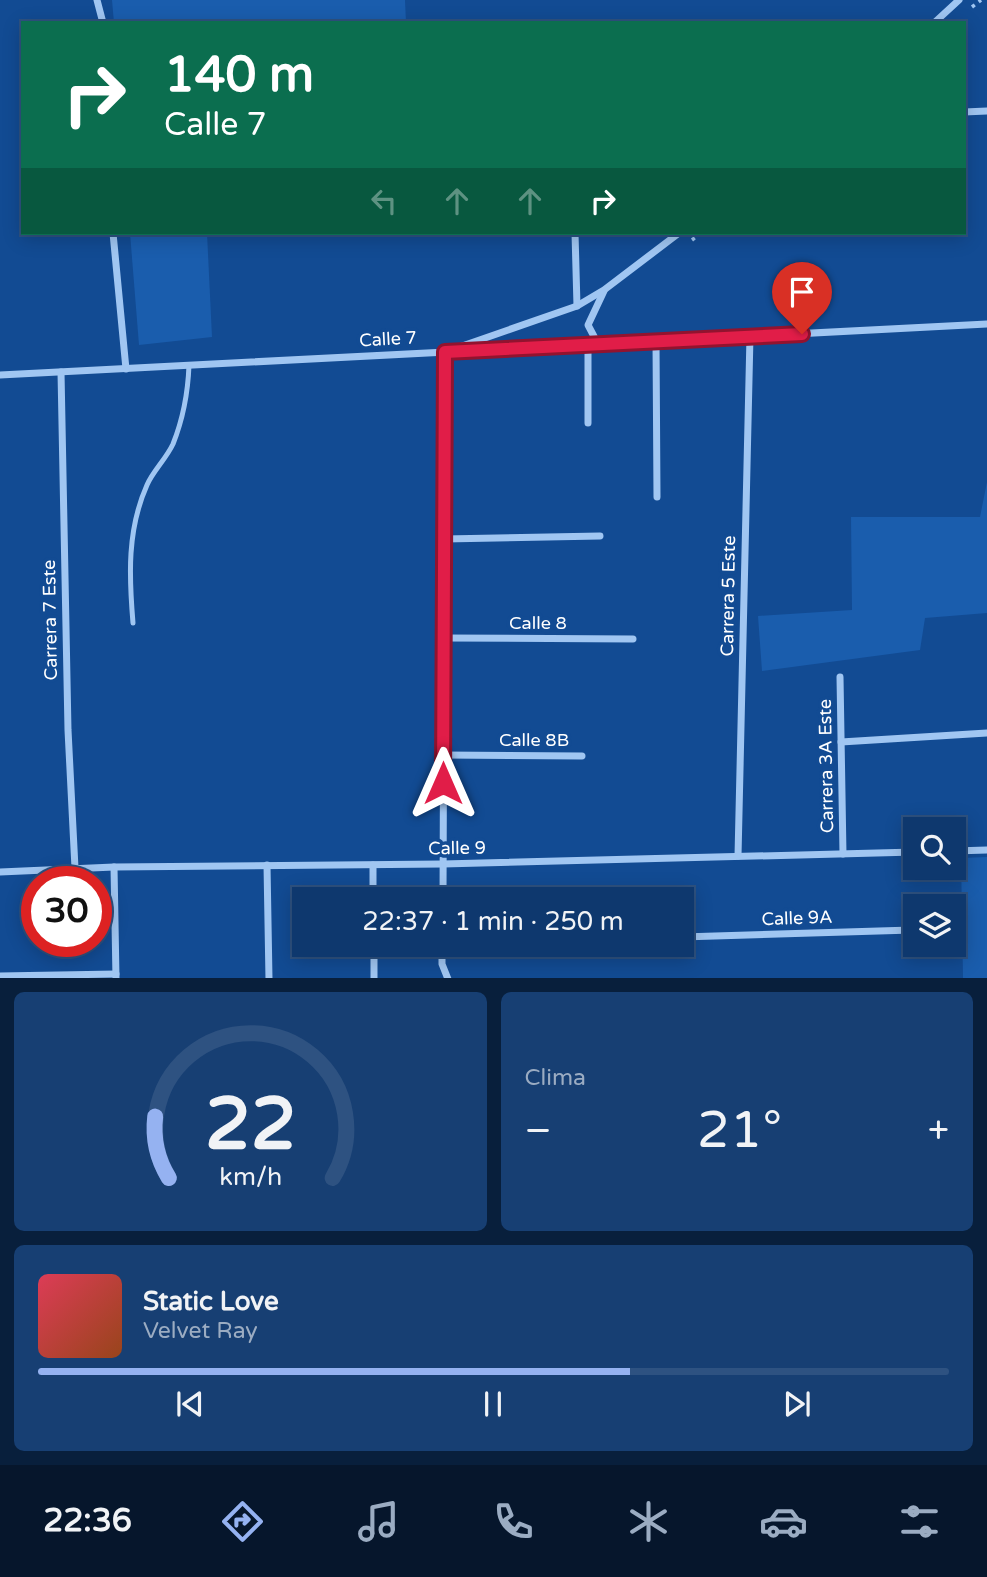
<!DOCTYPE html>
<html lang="es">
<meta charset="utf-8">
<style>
:root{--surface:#0e386e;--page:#173f73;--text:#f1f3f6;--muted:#9bacc2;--line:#2e5281;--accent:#95b2f1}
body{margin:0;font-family:"Varela Round",sans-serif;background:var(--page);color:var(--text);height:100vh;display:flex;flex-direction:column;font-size:26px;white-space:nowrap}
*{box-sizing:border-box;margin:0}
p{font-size:23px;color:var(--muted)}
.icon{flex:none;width:38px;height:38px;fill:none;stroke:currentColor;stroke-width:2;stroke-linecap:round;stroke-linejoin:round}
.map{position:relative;height:978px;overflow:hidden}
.drawer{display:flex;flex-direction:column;gap:14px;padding:14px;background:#081f3c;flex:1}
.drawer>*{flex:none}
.banner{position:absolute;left:21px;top:21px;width:945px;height:214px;border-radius:0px;box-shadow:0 4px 18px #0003,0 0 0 2px var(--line);background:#0b6e4f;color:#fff;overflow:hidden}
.controls{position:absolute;left:903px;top:817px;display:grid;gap:14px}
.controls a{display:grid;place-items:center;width:63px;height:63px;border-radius:0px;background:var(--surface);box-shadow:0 4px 18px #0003,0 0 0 2px var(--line);font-size:35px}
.speed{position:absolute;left:21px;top:866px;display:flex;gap:14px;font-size:35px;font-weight:700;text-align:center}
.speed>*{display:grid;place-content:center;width:91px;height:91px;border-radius:50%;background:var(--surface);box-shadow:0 4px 18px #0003,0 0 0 2px var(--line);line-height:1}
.speed .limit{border:10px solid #d22;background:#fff;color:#111}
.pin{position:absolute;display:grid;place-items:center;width:60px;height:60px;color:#fff;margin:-72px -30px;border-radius:50% 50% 50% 0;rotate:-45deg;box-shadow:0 0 7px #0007}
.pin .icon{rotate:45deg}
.me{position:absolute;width:77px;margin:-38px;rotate:0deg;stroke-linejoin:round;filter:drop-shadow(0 0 5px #0008)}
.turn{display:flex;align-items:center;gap:24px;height:147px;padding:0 28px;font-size:32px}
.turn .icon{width:91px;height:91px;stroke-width:2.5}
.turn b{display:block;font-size:49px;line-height:60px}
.lanes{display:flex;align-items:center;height:66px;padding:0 28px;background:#0003;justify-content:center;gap:35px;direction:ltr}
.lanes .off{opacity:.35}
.big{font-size:52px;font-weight:600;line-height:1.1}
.drawer .card{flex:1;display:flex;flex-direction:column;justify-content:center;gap:10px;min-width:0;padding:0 24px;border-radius:10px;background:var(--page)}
.drawer .dial{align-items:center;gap:0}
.dial svg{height:182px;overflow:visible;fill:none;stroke:var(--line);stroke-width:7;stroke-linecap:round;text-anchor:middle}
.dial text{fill:var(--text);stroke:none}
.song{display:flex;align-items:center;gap:21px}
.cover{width:84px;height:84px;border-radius:10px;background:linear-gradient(135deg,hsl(350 70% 55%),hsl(20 70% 35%))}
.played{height:7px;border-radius:4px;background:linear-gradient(90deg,var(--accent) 65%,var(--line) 65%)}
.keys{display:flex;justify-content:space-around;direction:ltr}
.heat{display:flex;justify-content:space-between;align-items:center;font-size:38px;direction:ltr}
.drawer .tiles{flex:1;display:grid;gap:14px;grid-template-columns:1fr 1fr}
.card:last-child{grid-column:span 2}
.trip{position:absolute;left:292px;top:887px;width:402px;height:70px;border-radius:0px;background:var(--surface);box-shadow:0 4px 18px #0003,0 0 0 2px var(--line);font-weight:600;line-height:70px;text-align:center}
.dock{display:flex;height:112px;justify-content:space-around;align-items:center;background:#06162c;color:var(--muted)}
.dock .icon{width:49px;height:49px}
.dock .on{color:var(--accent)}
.dock b{font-size:32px;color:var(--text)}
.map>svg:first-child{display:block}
</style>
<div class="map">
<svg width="987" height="979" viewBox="0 0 987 979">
<rect width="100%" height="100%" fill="#124b93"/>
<g fill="#1a5dad">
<path d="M112,0H405L406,23H114Z"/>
<path d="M130,233H207L212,337L139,345Z"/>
<path d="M987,482V613L925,618L920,650L762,671L758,616L852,610L851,517H980Z"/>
<path d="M987,857V978H963L961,858Z"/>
</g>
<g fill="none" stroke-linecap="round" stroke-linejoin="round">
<g stroke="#a0c6f2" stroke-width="3.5" stroke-dasharray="3.5 5" stroke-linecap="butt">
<path d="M972,7L981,0"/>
<path d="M692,240L701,233"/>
</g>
<path stroke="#a0c6f2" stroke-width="5" d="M133,623C129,576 127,530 147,485C153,471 166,459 173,444C183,419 188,392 189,365"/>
<g stroke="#a0c6f2" stroke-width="7">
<path d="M97,0L103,23"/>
<path d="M934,23L959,0"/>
<path d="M964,112L987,111"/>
<path d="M113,233L126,369"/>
<path d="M575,233L577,306"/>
<path d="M656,341L657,497"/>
<path d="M598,344L588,325L604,291"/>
<path d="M61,372L68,730L75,868"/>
<path d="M0,375L987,324"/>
<path d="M588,423V345"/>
<path d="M444,539L600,536"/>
<path d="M444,638L633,639"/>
<path d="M840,677L843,854"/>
<path d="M841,742L987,733"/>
<path d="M443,755L582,756"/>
<path d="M954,851L987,850"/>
<path d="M738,856L750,336"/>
<path d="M267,865L269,979"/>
<path d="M373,865V900"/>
<path d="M114,867L116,978"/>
<path d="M0,872L114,867L443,864L915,852"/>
<path d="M443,900L445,352L577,306L604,290L679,233"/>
<path d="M682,937L912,930"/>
<path d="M374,945V979"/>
<path d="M442,945V964L448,979"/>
<path d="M0,976L116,974"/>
</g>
</g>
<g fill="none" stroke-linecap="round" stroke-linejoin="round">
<defs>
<path id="route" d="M443,783L445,352L802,334"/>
</defs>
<use href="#route" stroke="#92132f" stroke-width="18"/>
<use href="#route" stroke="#e11d48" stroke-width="12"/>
</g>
<g text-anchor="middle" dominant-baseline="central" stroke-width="7" stroke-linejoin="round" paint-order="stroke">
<g font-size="18" fill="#fff" stroke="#124b93">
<text transform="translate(388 339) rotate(-3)">Calle 7</text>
<text transform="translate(728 596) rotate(-89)">Carrera 5 Este</text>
<text transform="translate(50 620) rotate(-91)">Carrera 7 Este</text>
<text x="538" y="623">Calle 8</text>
<text x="534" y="740">Calle 8B</text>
<text transform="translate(826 766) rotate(-91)">Carrera 3A Este</text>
<text transform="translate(457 848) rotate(-1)">Calle 9</text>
<text transform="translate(797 918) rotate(-2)">Calle 9A</text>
</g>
</g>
</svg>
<div class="controls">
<a><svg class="icon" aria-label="search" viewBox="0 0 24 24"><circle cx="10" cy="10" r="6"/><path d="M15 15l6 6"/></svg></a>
<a><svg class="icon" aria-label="layers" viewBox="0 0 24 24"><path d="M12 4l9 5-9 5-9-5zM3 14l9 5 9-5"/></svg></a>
</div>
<div class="speed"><div class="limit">30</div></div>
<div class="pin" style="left:802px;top:334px;background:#d93025"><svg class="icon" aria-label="arrive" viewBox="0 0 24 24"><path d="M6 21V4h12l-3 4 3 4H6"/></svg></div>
<svg class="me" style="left:443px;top:783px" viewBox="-20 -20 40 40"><path d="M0-17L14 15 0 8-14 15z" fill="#e11d48" stroke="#fff" stroke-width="4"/></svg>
<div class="trip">22:37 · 1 min · 250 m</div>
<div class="banner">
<div class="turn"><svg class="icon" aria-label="right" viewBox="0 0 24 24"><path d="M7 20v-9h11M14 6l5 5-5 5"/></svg><div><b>140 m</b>Calle 7</div></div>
<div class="lanes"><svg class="icon off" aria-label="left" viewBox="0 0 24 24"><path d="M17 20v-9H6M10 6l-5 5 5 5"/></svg><svg class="icon off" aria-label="ahead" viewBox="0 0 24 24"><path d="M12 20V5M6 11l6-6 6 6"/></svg><svg class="icon off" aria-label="ahead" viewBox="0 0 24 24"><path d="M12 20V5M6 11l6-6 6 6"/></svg><svg class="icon" aria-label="right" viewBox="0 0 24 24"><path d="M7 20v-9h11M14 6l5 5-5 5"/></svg></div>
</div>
</div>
<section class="drawer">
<div class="tiles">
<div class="card dial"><svg viewBox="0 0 100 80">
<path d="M14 69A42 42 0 1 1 86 69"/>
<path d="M14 69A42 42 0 0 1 8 42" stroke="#95b2f1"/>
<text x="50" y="56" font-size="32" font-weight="700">22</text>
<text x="50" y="72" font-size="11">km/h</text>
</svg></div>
<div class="card"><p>Clima</p>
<div class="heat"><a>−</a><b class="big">21°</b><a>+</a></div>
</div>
<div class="card">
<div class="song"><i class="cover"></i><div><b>Static Love</b><p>Velvet Ray</p></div></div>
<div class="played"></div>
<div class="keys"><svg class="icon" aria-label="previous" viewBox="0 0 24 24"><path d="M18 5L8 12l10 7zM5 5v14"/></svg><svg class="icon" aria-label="pause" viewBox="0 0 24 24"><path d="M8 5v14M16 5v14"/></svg><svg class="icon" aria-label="next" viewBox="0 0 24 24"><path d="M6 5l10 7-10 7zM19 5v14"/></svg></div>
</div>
</div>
</section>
<nav class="dock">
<b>22:36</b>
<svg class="icon on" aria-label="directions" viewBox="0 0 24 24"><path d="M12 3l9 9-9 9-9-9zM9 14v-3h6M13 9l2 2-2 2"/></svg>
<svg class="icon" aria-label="music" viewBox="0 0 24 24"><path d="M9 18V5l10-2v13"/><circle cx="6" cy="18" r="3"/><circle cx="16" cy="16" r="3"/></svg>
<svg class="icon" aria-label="phone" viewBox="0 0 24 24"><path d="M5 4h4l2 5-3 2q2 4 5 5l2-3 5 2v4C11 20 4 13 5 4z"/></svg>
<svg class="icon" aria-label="climate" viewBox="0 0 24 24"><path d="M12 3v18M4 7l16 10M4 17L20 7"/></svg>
<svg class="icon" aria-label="car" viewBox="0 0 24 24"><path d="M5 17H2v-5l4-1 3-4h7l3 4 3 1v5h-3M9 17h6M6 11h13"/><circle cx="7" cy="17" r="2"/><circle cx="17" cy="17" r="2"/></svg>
<svg class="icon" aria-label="filters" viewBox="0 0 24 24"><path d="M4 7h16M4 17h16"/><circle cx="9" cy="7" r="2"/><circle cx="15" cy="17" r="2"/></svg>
</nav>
